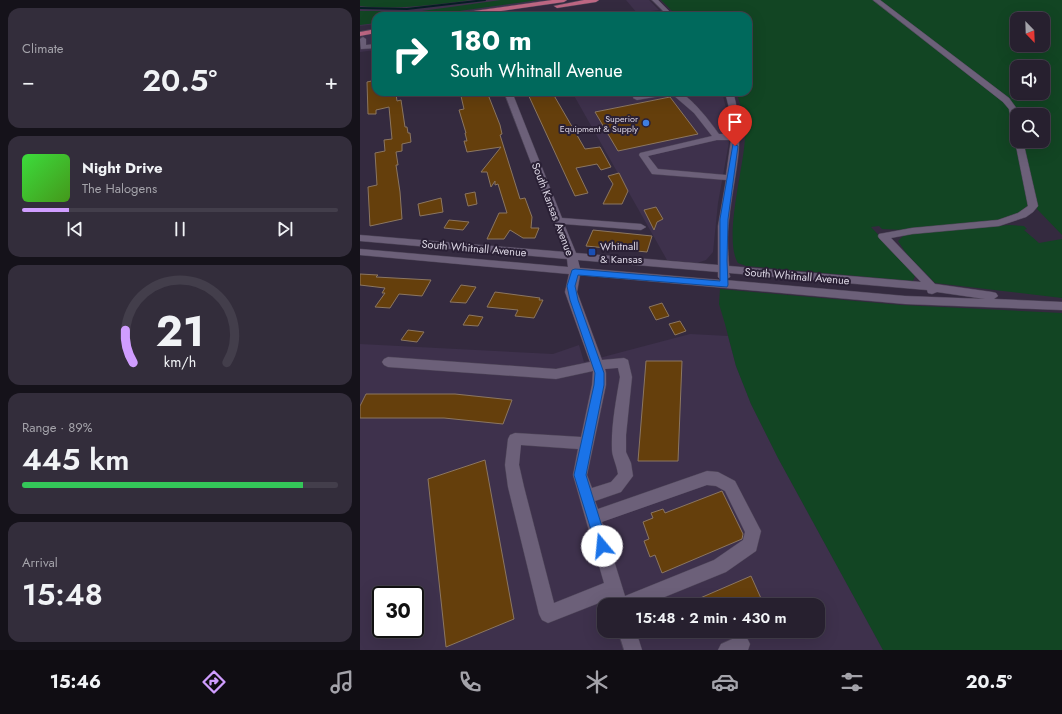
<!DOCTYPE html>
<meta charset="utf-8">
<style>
:root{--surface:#27202f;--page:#332d3b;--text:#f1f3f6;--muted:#a4a3aa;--line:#433e4b;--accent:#d09dff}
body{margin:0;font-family:Jost,sans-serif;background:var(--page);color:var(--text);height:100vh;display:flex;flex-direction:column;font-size:15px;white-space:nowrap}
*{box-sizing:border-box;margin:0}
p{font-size:13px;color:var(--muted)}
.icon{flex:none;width:22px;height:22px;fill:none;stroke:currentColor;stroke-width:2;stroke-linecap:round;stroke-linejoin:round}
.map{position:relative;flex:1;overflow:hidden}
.drawer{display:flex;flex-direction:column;gap:8px;padding:8px;background:#15121a;width:360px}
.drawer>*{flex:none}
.hud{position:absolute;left:12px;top:12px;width:380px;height:84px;border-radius:12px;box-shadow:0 4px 16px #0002,0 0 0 1px var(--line);background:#00695c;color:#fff;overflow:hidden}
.needle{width:26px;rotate:157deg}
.tools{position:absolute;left:650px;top:12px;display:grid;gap:8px}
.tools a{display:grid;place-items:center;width:40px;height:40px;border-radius:8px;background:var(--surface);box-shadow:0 4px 16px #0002,0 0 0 1px var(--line);font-size:20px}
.speed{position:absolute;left:12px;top:586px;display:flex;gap:8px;font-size:20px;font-weight:700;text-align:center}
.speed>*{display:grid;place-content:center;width:52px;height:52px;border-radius:50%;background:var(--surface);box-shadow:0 4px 16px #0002,0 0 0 1px var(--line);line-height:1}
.speed .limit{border:2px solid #111;border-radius:6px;background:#fff;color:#111}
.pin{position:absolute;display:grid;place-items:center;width:34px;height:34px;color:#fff;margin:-41px -17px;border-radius:50% 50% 50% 0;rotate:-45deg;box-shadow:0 0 4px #0007}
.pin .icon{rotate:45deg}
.me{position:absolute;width:44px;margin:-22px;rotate:343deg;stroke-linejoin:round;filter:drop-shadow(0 0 3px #0008)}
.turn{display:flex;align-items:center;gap:14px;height:84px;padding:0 12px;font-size:18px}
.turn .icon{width:52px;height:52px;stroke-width:2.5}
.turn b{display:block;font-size:28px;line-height:34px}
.big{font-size:30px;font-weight:600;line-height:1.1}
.drawer .tile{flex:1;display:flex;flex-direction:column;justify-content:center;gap:6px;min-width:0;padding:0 14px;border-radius:12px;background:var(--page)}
.drawer .dial{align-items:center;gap:0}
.dial svg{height:104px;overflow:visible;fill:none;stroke:var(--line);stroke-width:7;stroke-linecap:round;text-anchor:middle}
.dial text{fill:var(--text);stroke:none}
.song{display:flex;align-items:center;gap:12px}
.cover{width:48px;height:48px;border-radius:6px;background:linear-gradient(135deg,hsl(120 70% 55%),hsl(100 70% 35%))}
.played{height:4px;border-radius:2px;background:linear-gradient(90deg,var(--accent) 15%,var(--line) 15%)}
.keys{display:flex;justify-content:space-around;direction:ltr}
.heat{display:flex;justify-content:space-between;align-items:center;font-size:22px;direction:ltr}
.charge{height:6px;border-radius:3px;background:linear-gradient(90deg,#34c759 89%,var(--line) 0)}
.trip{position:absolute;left:237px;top:598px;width:228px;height:40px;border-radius:12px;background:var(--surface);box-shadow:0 4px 16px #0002,0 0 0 1px var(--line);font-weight:600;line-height:40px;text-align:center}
.dock{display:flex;height:64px;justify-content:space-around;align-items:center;background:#100d13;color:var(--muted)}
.dock .icon{width:28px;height:28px}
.dock .on{color:var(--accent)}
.dock b{font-size:18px;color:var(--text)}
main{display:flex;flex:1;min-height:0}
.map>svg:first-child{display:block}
</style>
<main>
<section class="drawer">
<div class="tile"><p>Climate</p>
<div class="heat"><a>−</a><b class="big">20.5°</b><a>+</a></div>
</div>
<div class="tile">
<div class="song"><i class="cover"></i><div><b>Night Drive</b><p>The Halogens</p></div></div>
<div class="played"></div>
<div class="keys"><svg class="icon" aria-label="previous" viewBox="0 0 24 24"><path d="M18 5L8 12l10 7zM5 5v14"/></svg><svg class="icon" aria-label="pause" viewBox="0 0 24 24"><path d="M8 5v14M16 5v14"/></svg><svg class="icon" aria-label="next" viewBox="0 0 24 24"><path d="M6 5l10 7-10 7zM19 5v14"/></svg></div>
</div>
<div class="tile dial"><svg viewBox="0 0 100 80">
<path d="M14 69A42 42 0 1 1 86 69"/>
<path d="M14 69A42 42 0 0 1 8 44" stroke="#d09dff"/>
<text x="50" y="56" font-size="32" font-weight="700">21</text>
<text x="50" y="72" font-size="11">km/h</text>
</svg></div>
<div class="tile"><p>Range · 89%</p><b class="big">445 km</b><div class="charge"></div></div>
<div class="tile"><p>Arrival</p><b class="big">15:48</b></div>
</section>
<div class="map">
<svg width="702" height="650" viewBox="0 0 702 650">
<rect width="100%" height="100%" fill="#342a3f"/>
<g fill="#3e314c" fill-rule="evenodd">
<path d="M0,0H188L72,16H16V24L0,26Z"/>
<path d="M266,0H289L299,10L277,13Z"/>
<path d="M16,34V50L0,52V36Z"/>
<path d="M212,92H362L369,120V142L358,203L353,252L346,260L337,263L307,260Z"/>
<path d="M330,334L368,336L376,366L391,404L418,458L523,650H0V344L193,354L219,345L224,362ZM21,595H55V629H21ZM244,605H458V631H244Z"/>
</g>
<g fill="#124523" fill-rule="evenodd">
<path d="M0,0H110C74,5 37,10 0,6Z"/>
<path d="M141,0H179L63,16H16V23L0,25V11H62Z"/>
<path d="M301,0H514L645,101L653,117L670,207L657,215L638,220L545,230L522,229L519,226L511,227L552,270L555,276L553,281L386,266L378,263C363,239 384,168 385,137C385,122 382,107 376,92H388V16H317Z"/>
<path d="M517,0H702V235L677,209L661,141H683V115H657L654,107ZM657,19H683V45H657ZM657,67H683V93H657Z"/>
<path d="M649,225L664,226L667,229L664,230L679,243L702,239V298L575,283L546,253L538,241L544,235L549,233Z"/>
<path d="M360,289L541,305L702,313V650H523L418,458L391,404L376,366L365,324L359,304Z"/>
</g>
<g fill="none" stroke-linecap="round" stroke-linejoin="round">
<path stroke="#071d25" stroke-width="2" d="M0,8L47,9L125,0"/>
</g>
<g fill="#653f0c" stroke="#8b7661">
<path d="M16,80V92H24V96L36,94L37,101L41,100L45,127H47L48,133H50L51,142L42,144V151L36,152L38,165H36L40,192L42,219L10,226L8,187L17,185L15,153L25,151L24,140L32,139L29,107L16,110V114H8L7,82Z"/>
<path d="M127,92L140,125L142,134L140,135L160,199L165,198L172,217L171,228H179L175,238H163L150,230L144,239H127L139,213H147L138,184L135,185V181L131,187L127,172H121L141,147L107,152L104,141H107L105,133H106L99,110L104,109L101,96Z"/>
<path d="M167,92H192L225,149L240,147L251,167L241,170L237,164L216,168L228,193L215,196Z"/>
<path d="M310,97L338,134L258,151L235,112Z"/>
<path d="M259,173L268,191L262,204H243L253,184L248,176Z"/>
<path d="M115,192L117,204L108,206L105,194Z"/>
<path d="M81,198L83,212L60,216L58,204Z"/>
<path d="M296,207L303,219L297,222L294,230L284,210Z"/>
<path d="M89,220L109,222L103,230L84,228Z"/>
<path d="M233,230L292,236L287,252L226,246Z"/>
<path d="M0,274L18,275L16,277L71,280L62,296L39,294L30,308L15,307L25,293H22L25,288L0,285Z"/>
<path d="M101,285L116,287L106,303L90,302Z"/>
<path d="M135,292L180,298L179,300H183L174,318L155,316L158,310L127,307Z"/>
<path d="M302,303L309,316L296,320L289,307Z"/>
<path d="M109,315L123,317L118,326L103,325Z"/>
<path d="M320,321L326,331L315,335L309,324Z"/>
<path d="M48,330L64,332L57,342L41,340Z"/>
<path d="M286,361H322L318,461H278Z"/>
<path d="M6,394H95L152,400L143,424L84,418H0V406Z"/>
<path d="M125,460L154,619L86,647L68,479Z"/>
<path d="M362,491L383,534L382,539L302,573L295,555L290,557L284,541L289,539L283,522L293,518L291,513L303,509L305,513Z"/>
<path d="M391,576L404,605H324Z"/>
</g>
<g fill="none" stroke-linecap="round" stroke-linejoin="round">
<defs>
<g id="minor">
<path d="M292,0H298L314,16H308Z"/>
<path d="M513,0H520L649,98L657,109V134L653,131L649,109L643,102Z"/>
<path d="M3,37L6,39V45L16,44V48L1,49L0,39Z"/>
<path d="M144,92H152L202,218L281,224L286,227L281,230L204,224L216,253L358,265V226L366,180L292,174L279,155L280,153L352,136L334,113L312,94L277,100L273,98L274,96C285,94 307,89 318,92C330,95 352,124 359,134H371L369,108L365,92H373C387,140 374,172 369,220C367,235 368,251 369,266L561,282L519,238L518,236L519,234L552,228L638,220L658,213L668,206L655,141L657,139V141H663L678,206L673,212L666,217L639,226L552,234L531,238L575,284L632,292L636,293L638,296L634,299L702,302V310L545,304L220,275L217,292L242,360L264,358L268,360L272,377L266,435V452L271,463L273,476L261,492L235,501L238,509L347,471L358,472L375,481L401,531L396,551L366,572L285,605H250L249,599L188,623L182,620L179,614L148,487L145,465L148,439L150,435L155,433L221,437L232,385L233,371L196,379L28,367L24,365L22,362L24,359L28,357L196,369L230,362L205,292L209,274L0,255V249L208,267L207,259L0,241V235L205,252ZM357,140H371L366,175L298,169L288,156ZM218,260L358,272V277L361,280L220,268ZM369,273L567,290L568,293L572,294L577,292L625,299L545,296L365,280L370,277ZM258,368L260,377C256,401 251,426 252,450C252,456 257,466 258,474L251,482L232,488L227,475L246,385V373L245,369ZM161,445L218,449L213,475L244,583L194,603L164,487L159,465ZM347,485L356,486L365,491L385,532L383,540L354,560L265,596L242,522Z"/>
<path d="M258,631H276L282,650H264Z"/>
<path d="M381,635L387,638L390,644L388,650H358L361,644Z"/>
</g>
<g id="major">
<path d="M192,0H207L204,2L105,16H89L92,14Z"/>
<path d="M224,0H239L236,2L197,8L194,6Z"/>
<path d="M16,29V33L0,36V32Z"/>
</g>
</defs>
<use href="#minor" stroke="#4e4558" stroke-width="1"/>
<use href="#major" stroke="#4e4558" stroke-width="1"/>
<use href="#minor" fill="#6c6079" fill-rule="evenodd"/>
<use href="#major" fill="#bd6783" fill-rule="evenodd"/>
</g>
<path fill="#1a73e8" stroke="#114b97" d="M373,144L378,146L368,219L367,261L368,285L367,287L218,275L215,286L218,300L244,373V385L226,475L248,546L246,550L242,552L237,550L236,546L214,475L234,385L235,373L210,300L207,286L212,270L215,269L360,281V219Z"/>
<circle fill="#3f7fe0" stroke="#2a2035" stroke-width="1.5" cx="286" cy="123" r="4"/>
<rect fill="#1a4fb4" stroke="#2a2035" stroke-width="1.5" x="228" y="248" width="8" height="8" rx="2"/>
<g text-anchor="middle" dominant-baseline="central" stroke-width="4" stroke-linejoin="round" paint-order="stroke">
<g font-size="9" fill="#ded8e6" stroke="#2a2035" text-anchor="end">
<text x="278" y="118">Superior<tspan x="278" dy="10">Equipment &amp; Supply</tspan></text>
</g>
<g font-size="11" fill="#ded8e6" stroke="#2a2035">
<text transform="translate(193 209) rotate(69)">South Kansas Avenue</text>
<text transform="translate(114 248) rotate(5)">South Whitnall Avenue</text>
<text transform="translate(437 276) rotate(5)">South Whitnall Avenue</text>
</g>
<g font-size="11" fill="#ded8e6" stroke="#2a2035" text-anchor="start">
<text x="240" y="246">Whitnall<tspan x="240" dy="13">&amp; Kansas</tspan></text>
</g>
</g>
</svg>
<div class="tools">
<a><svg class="needle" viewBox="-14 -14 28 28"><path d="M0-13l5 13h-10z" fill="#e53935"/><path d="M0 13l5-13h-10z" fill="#a4a3aa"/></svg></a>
<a><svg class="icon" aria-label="sound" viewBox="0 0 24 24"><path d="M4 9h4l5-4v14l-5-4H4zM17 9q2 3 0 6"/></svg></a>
<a><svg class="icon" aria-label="search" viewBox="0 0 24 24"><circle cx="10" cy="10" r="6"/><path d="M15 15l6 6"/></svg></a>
</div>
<div class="speed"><div class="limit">30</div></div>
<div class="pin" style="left:375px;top:146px;background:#d93025"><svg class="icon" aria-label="arrive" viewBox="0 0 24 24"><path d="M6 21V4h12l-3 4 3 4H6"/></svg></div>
<svg class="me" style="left:242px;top:546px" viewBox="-20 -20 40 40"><circle r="19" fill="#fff"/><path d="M0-13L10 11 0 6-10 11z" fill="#1a73e8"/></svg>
<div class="trip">15:48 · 2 min · 430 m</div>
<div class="hud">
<div class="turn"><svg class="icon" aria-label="right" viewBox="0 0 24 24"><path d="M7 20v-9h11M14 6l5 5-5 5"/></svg><div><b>180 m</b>South Whitnall Avenue</div></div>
</div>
</div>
</main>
<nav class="dock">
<b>15:46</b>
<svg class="icon on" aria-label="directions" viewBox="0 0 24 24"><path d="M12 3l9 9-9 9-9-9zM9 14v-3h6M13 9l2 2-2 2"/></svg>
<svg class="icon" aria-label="music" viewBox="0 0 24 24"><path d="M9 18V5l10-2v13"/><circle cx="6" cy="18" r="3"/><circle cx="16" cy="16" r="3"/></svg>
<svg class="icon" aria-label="phone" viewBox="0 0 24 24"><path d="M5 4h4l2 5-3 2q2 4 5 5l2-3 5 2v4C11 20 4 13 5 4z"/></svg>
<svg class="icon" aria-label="climate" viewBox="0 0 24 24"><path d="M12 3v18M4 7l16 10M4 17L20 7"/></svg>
<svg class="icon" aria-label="car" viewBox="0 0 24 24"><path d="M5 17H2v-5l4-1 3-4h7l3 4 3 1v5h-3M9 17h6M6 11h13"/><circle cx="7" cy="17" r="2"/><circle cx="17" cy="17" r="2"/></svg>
<svg class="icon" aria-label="filters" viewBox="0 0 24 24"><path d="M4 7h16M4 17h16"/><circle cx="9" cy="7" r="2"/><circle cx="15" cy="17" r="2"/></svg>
<b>20.5°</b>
</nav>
